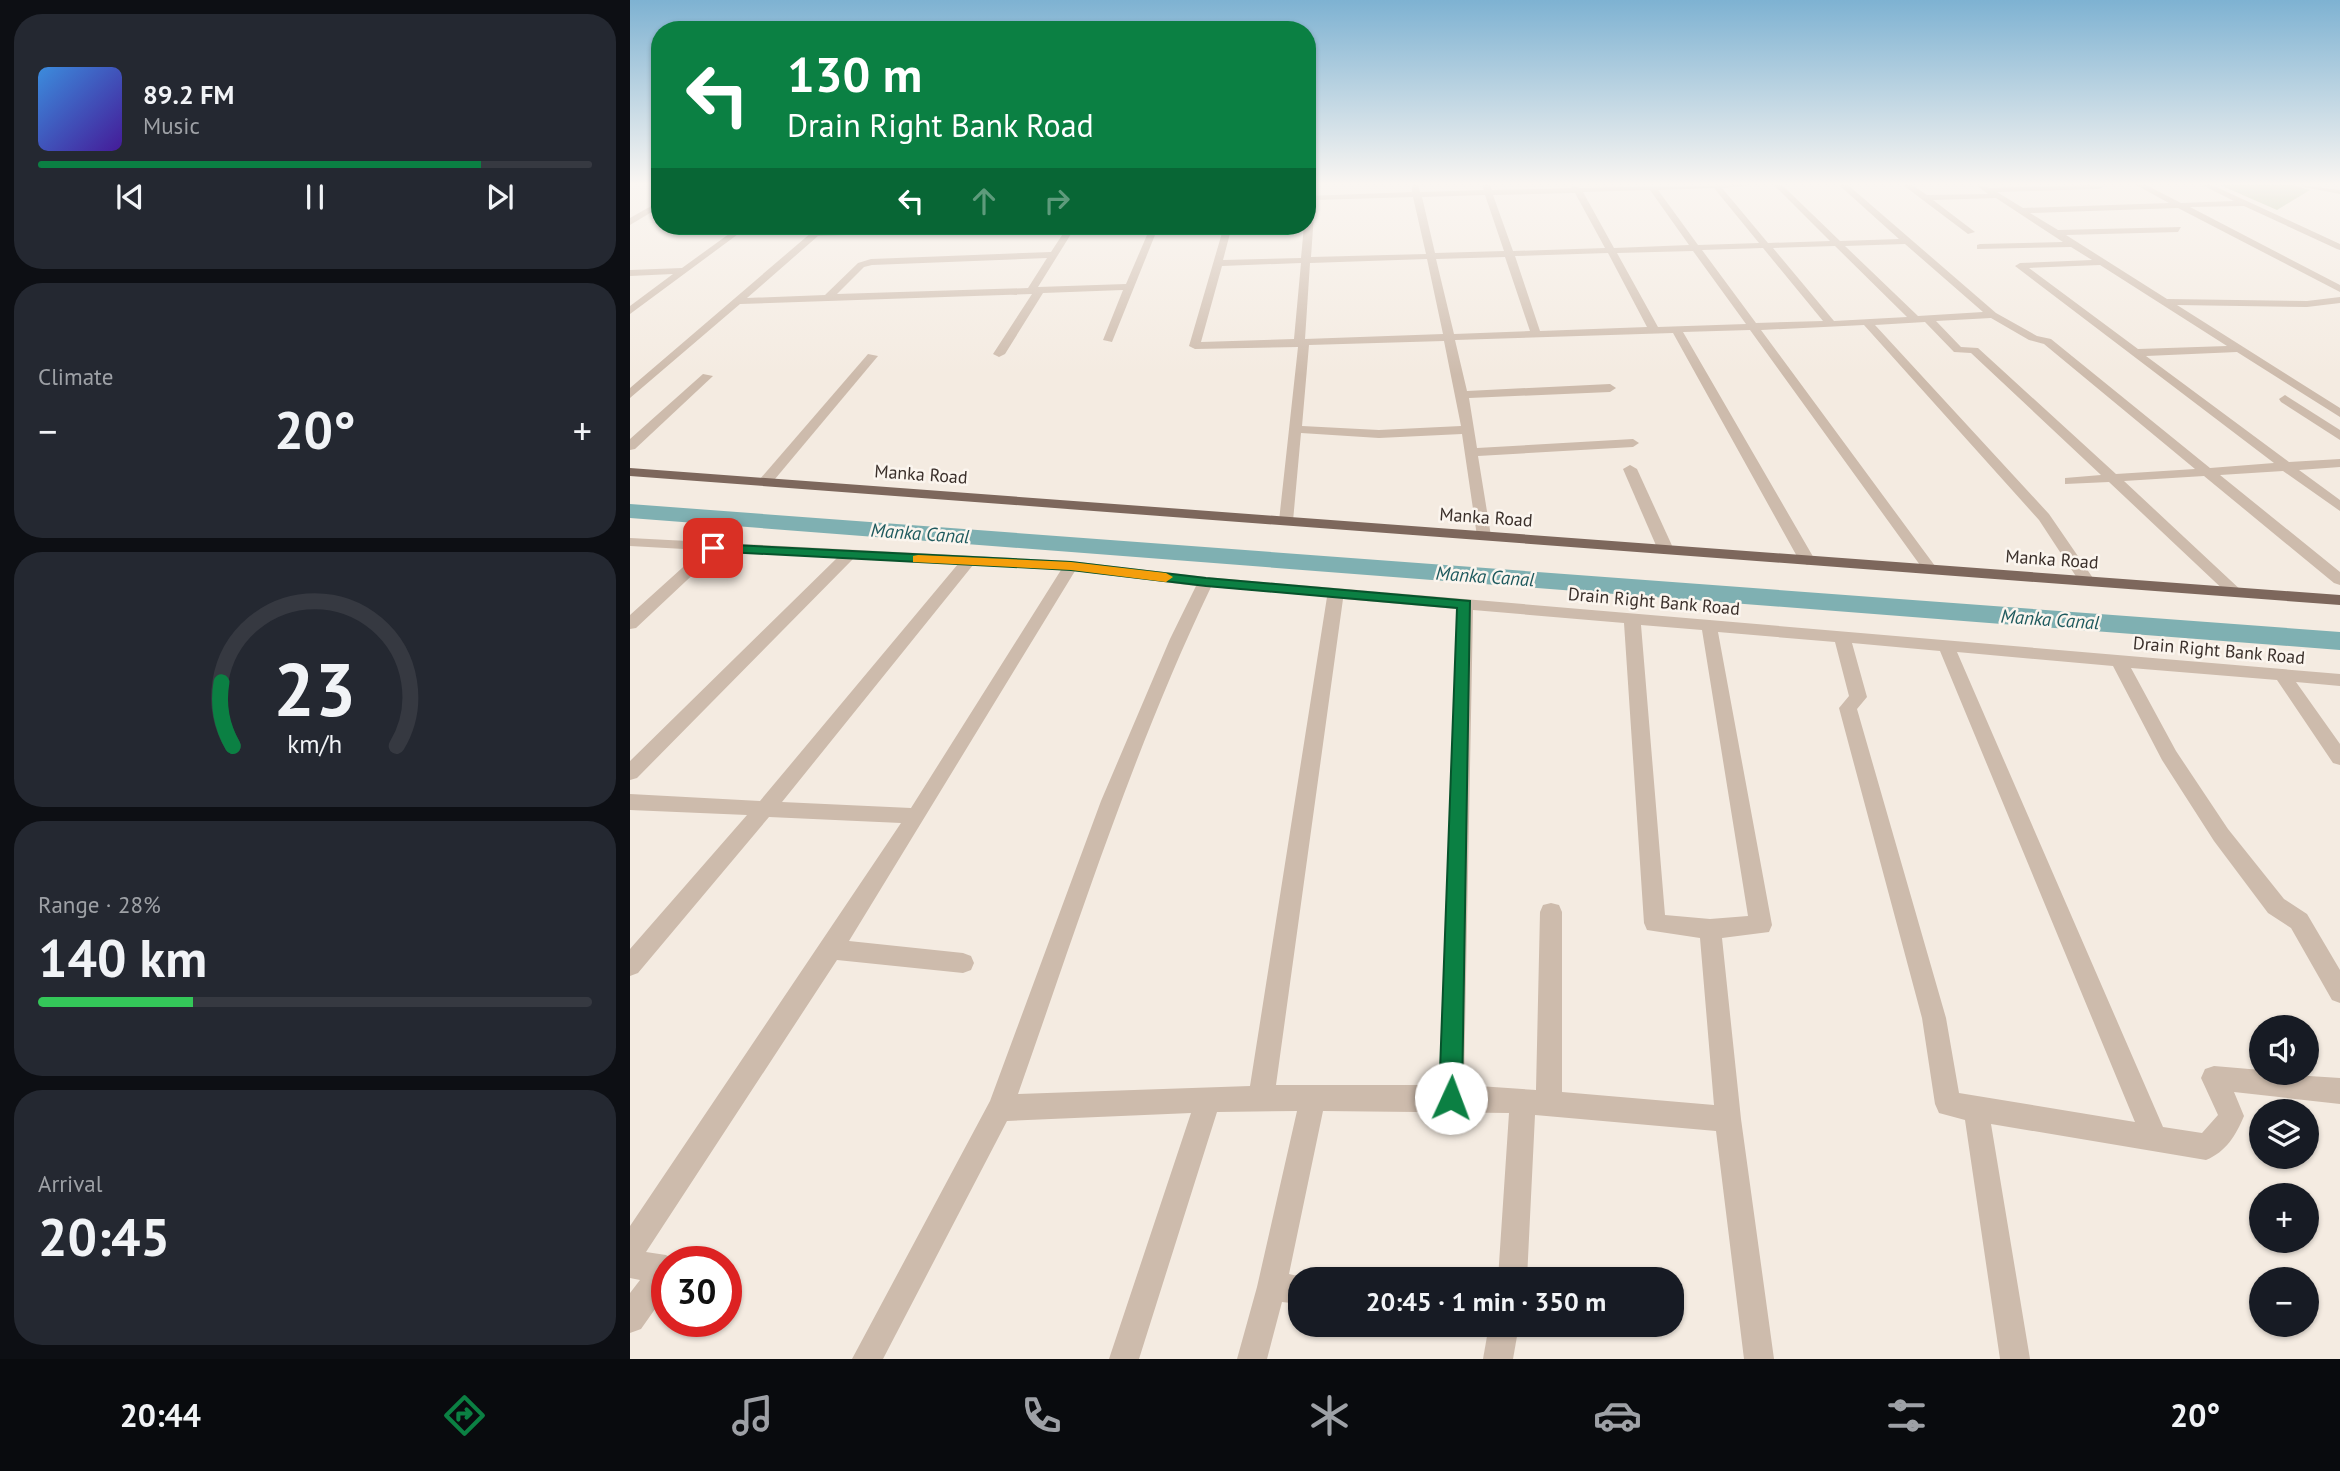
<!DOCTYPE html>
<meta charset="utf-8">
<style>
:root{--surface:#171b24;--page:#242831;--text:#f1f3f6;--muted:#9ea1a6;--line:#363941;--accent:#0b8043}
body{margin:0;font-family:"PT Sans",sans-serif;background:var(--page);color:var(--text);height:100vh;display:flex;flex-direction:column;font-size:26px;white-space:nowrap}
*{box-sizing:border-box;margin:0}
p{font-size:23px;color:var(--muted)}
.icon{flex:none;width:38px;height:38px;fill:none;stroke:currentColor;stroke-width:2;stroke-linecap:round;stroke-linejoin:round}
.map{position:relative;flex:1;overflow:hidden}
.details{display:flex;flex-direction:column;gap:14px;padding:14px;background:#0d0f14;width:630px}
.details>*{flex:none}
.banner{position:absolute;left:21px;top:21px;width:665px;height:214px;border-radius:28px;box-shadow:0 2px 5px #0004;background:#0b8043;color:#fff;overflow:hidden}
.fabs{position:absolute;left:1619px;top:1015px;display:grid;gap:14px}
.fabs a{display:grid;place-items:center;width:70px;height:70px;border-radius:50%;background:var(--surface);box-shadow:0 2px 5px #0004;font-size:35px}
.speed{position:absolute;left:21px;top:1246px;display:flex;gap:14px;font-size:35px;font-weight:700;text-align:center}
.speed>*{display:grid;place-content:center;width:91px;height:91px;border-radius:50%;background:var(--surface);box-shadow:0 2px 5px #0004;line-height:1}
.speed .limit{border:10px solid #d22;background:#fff;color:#111}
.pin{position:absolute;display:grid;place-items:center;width:60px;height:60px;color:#fff;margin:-30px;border-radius:14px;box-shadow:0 4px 10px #0006}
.me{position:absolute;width:77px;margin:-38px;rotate:2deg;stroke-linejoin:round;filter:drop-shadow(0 0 5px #0008)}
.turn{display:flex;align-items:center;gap:24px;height:147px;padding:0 21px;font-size:32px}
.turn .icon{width:91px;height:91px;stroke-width:2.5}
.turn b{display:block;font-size:49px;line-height:60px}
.lanes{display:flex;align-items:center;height:66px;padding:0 21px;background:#0003;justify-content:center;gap:35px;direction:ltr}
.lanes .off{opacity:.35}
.big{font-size:52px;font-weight:700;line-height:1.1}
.details .card{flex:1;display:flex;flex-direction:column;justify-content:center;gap:10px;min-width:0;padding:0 24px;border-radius:28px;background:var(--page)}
.details .dial{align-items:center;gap:0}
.dial svg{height:182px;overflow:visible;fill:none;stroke:var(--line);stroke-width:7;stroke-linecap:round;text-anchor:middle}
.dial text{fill:var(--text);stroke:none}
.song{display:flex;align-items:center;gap:21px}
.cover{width:84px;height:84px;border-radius:10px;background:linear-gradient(135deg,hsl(210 70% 55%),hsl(260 70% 35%))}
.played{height:7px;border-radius:4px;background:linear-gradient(90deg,var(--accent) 80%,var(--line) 80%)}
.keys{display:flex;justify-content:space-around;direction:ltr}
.heat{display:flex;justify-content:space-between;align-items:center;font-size:38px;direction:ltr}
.charge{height:10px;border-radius:5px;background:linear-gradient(90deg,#34c759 28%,var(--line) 0)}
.trip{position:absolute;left:658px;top:1267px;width:396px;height:70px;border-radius:28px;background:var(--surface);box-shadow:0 2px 5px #0004;font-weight:700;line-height:70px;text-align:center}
.tabs{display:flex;height:112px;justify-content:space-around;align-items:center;background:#090b0e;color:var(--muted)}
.tabs .icon{width:49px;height:49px}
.tabs .current{color:var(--accent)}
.tabs b{font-size:32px;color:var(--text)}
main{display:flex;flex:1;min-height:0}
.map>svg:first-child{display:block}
</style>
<main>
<section class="details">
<div class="card">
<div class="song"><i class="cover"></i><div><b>89.2 FM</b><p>Music</p></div></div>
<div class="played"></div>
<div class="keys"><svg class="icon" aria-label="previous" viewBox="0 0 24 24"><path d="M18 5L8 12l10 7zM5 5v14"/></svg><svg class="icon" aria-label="pause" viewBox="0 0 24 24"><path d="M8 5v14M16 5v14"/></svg><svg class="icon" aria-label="next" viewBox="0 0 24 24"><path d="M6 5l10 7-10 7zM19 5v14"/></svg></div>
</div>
<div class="card"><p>Climate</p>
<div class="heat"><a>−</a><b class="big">20°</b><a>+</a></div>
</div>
<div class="card dial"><svg viewBox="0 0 100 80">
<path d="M14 69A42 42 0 1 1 86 69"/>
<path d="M14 69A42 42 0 0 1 9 41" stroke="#0b8043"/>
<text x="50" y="56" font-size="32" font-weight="700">23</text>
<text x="50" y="72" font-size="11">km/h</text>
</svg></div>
<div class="card"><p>Range · 28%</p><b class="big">140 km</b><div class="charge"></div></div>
<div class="card"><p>Arrival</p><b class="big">20:45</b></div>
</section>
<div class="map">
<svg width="1710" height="1359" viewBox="0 0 1710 1359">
<rect width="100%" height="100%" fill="#f4ebe1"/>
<path fill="#b8c4a0" d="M1590,185H1663L1680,190L1647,210Z"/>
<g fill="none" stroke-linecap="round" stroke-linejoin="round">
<path fill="#7fb0b2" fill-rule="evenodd" d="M0,504L1710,632V650L0,518Z"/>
<g fill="#cdbbac" fill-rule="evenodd">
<path d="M782,185H788L790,192L854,190L852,185H860L862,190L942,188L941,185L950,188L1122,185L1092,188L1138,243L1200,241L1144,185H1152L1210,241L1269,239L1209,185H1218L1366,313L1407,336L1421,339L1580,468L1644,463L1385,266L1390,263L1462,260L1441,247L1347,249V245L1350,244L1433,242L1366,198L1303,200L1345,232L1338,234L1273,185H1282L1297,195L1358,194L1346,185L1360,188L1460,185L1473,187L1469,189L1367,192L1393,208L1539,203L1506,185H1516L1551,203L1604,201L1572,185H1582L1710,244V250L1707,249L1614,206L1560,207L1710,285V292L1548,208L1400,213L1428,230L1551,227L1548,232L1436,235L1537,299L1677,301L1710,297V303L1677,307L1547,305L1710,408V417L1607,352L1516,356L1659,462L1710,459V467L1669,470L1710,500V511L1653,471L1590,475L1710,572V585L1704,583L1574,476L1494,481L1614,593L1612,596H1600L1479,482L1435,484V478L1471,475L1341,353L1324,352L1295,322L1245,325L1419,514L1465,581L1463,584H1451L1409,520L1234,325L1131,330L1305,566L1308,569L1305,572H1295L1120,330L1053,332L1185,560L1182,563L1177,565L1169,560L1043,333L825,340L837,391L980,384L986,388L980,392L839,398L847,448L1003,439L1009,443L1003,447L848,456L861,536L859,539L854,540L847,536L832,434L749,438L671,433L663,521L656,525L651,524L649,521L668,347L565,349L559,346L594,226H602L593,260L671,258L674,226H677V196L782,192ZM1084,188L1129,243L1068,245L1028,190ZM1020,190L1059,245L984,248L953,192ZM945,193L975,248L883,251L863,195ZM855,195L874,251L805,253L792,197ZM783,197L796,254L681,257L685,200ZM1275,244L1353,312L1288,316L1215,246ZM1205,246L1277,317L1204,321L1143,248ZM1133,248L1193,321L1126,323L1072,250ZM1063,251L1116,324L1028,327L987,253ZM978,253L1017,327L910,331L885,256ZM875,257L900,331L824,334L806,259ZM797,259L813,334L675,339L680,263ZM671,263L664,339L571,342L592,266ZM1470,265L1597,346L1508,349L1399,268ZM1361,318L1399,340L1414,344L1565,469L1486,474L1348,348L1331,347L1306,321ZM814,341L831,426L749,430L672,426L679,345Z"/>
<path d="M1669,185L1710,190V194L1673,187Z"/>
<path d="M30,201V207L0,225V218Z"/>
<path d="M110,226H119L0,314V306L43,274L0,276V270L52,268Z"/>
<path d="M189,226H198L195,230L381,226L377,229L188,236L117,298L195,295L228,263L241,259L421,252L438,226H446L408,287L496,284L517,235L521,232L525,235L482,342L473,340L493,290L413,293L375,354L369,357L363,354L402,294L110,304L0,398V388ZM417,258L398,288L207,294L234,267L242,265Z"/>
<path d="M238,354L248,356L140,485H130V479Z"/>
<path d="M73,374L83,376L5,449L0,450V439Z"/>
<path d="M1655,395L1710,430V440L1651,402L1649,399Z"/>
<path d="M1000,465L1007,469L1044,550L1041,553H1031L1028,550L993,469Z"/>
<path d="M0,538L441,561L576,577L1710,674V686L1666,682L1710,744V765L1703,763L1647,680L1501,668L1546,751L1598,829L1654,899L1677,914L1710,970V1003L1702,1000L1661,928L1638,913L1584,841L1532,760L1483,666L1327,652L1533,1127L1572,1133L1588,1115L1571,1078L1575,1069L1584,1066L1631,1070V1073L1710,1078V1104L1604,1092L1614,1116C1606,1135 1596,1152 1576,1160L1361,1124L1400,1359H1370L1335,1120L1309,1113L1305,1104L1292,1018L1209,708L1219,696L1205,642L1088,632L1142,925L1139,932L1092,938L1111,1119L1144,1359H1114L1086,1131L905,1115L897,1279H868L879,1113L693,1111L659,1274L681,1279H670V1304L652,1302L637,1359H607L627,1287L667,1111L587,1112L509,1359H479L561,1113L377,1121L253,1359H222L360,1101L471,801L540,639L566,586L445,571L219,941L333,953L341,956L344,963L341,970L333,973L207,960L16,1252L36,1255L47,1262H37V1292L11,1329L0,1333V1293L10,1280L0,1278V1226L271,823L139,817L8,973L0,976V949L117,815L0,810V794L130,801L328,564L223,559L7,778L0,780V761L207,558L88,551L6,628L0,629V615L72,550L0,546ZM343,565L431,570L281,808L152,802ZM581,587L697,597L620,1086L388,1094C448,924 503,750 581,587ZM713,599L827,609L809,1085H646ZM843,610L994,623L1014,923L1017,930L1070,938L1084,1105L932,1092V912L929,905L921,903L913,905L910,912L906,1090L834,1085ZM1011,625L1072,630L1118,916L1080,919L1035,915ZM1222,643L1310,651L1505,1122L1329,1093L1316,1018L1227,709L1237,697Z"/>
<path d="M859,1325H889L883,1359H853Z"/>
</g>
<path fill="#7d675c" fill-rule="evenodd" d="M0,468L1710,595V605L0,476Z"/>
</g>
<linearGradient id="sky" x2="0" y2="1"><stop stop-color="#7eb2d2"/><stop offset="0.49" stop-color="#faf6f2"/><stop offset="1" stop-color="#faf6f2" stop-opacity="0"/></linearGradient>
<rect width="1710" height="375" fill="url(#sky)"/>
<path fill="#0b8043" stroke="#07532c" stroke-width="2" d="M83,544L441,562L576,578L840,601L832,1098L829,1106L821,1110L812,1106L809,1098L827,608L576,586L441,570L78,551L76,548Z"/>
<path fill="#f59e0b" d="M288,555L441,562L536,573L543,577L536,582L441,570L283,562V556Z"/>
<g text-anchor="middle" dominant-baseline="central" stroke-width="5" stroke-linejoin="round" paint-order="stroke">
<g font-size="18" fill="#3b302b" stroke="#fbf5ee">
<text transform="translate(291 474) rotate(4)">Manka Road</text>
<text transform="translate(856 517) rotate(4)">Manka Road</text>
<text transform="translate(1422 559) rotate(4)">Manka Road</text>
<text transform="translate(1024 601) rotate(5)">Drain Right Bank Road</text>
<text transform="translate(1589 650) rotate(5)">Drain Right Bank Road</text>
</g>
<g font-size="19" font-style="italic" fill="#1f5a5e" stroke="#fbf5ee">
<text transform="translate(290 533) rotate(4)">Manka Canal</text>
<text transform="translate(855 576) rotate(4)">Manka Canal</text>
<text transform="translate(1420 619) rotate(4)">Manka Canal</text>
</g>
</g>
</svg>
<div class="fabs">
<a><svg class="icon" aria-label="sound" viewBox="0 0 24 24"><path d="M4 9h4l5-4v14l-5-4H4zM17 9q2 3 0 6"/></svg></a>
<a><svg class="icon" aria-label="layers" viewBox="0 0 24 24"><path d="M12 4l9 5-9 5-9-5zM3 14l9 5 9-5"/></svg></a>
<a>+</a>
<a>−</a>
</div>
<div class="speed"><div class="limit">30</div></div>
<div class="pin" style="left:83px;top:548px;background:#d93025"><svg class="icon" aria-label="arrive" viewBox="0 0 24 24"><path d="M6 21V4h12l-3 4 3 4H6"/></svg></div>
<svg class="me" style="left:821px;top:1098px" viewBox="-20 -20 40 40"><circle r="19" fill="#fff"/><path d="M0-13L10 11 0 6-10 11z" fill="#0b8043"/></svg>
<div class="trip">20:45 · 1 min · 350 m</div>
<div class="banner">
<div class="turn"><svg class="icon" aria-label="left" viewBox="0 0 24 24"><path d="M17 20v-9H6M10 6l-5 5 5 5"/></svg><div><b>130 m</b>Drain Right Bank Road</div></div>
<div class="lanes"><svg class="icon" aria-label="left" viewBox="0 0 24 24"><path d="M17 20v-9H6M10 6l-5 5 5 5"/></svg><svg class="icon off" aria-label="ahead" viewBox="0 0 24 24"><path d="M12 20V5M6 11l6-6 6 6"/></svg><svg class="icon off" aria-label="right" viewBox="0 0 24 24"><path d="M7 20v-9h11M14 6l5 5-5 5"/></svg></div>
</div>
</div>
</main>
<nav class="tabs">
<b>20:44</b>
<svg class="icon current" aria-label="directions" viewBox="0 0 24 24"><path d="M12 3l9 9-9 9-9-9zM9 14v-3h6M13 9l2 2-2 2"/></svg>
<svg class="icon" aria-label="music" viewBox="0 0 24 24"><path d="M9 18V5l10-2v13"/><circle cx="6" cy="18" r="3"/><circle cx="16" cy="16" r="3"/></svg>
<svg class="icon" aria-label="phone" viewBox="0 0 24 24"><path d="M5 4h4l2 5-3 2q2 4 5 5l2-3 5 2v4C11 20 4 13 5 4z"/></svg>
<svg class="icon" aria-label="climate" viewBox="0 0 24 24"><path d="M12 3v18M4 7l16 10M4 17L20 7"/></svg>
<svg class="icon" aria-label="car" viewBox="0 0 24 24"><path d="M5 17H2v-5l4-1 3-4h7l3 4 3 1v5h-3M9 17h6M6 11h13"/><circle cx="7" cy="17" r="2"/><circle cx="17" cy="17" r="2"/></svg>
<svg class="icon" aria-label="filters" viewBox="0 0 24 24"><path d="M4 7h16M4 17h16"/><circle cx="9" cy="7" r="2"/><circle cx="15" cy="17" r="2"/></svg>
<b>20°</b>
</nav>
